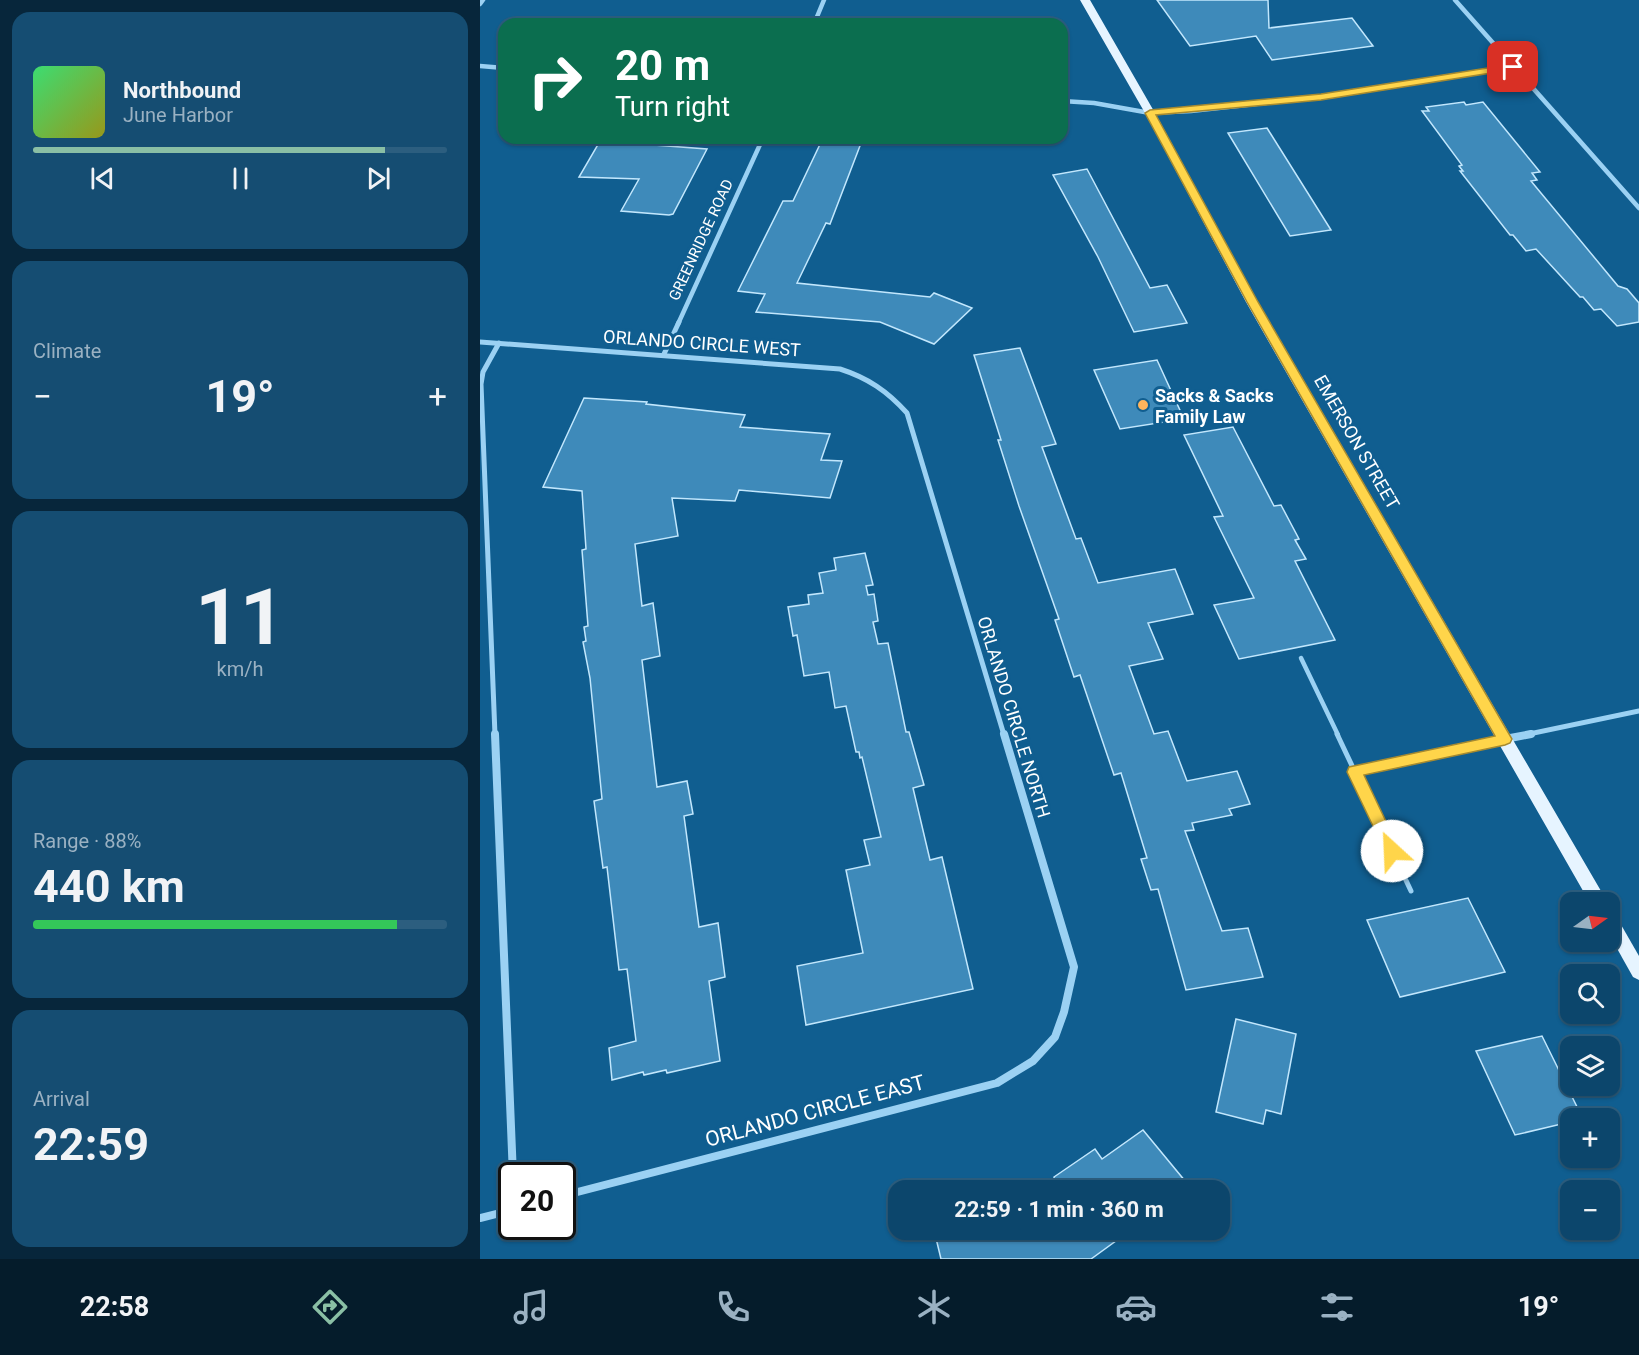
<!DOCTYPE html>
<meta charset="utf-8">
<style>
:root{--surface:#0c466c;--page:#154d72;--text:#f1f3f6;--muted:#9ab1c2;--line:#2c5e7f;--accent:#8abfa5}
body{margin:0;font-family:Roboto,sans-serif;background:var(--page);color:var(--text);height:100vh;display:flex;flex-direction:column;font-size:22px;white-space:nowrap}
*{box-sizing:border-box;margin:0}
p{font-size:20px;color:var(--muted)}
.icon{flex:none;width:33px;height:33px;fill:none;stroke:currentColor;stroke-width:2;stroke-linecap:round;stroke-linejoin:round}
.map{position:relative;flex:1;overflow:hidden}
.panel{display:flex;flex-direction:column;gap:12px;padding:12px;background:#07263b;width:480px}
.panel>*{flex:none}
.top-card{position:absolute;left:18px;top:18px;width:570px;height:126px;border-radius:18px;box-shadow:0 2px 4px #0004,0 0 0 2px var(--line);background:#0b6e4f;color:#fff;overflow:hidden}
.needle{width:39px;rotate:76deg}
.controls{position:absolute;left:1080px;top:892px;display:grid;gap:12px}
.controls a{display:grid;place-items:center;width:60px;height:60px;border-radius:12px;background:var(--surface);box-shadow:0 2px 4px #0004,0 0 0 2px var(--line);font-size:30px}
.speed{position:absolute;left:18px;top:1162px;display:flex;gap:12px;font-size:30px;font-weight:700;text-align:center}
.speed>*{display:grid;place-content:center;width:78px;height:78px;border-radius:50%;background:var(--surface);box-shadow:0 2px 4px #0004,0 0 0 2px var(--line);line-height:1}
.speed .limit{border:3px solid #111;border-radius:9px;background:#fff;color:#111}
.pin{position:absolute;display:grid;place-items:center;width:51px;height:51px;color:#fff;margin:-26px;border-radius:12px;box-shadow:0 3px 9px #0006}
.me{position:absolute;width:66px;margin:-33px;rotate:335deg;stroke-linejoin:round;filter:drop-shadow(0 0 4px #0008)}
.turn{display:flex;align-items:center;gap:21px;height:126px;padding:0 18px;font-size:27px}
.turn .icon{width:78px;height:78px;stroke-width:2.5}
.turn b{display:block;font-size:42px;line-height:51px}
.big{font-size:45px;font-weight:700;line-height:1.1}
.panel .widget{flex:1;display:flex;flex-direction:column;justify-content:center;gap:9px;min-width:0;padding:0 21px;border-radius:18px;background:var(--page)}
.panel .dial{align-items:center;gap:0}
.dial b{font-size:78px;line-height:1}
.song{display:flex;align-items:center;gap:18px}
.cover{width:72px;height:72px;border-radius:9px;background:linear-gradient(135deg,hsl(140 70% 55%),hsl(60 70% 35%))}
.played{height:6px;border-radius:3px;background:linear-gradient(90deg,var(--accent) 85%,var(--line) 85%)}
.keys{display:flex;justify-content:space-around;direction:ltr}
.heat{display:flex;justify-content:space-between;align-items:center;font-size:33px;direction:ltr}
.charge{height:9px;border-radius:4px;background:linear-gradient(90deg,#34c759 88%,var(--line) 0)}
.trip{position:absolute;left:408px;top:1180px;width:342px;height:60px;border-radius:18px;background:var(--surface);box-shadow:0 2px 4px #0004,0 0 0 2px var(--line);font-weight:700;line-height:60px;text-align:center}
.menu{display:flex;height:96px;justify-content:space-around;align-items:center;background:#051c2b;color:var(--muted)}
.menu .icon{width:42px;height:42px}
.menu .on{color:var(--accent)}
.menu b{font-size:27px;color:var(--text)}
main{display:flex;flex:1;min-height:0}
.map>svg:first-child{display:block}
</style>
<main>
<section class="panel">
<div class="widget">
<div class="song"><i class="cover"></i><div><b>Northbound</b><p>June Harbor</p></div></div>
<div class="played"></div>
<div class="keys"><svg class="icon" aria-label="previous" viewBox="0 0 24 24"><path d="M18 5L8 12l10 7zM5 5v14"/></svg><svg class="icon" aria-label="pause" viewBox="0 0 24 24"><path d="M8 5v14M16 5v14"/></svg><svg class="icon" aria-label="next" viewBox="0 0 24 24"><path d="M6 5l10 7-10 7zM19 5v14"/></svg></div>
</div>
<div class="widget"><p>Climate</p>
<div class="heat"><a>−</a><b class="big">19°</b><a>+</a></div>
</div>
<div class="widget dial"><b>11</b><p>km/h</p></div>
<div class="widget"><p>Range · 88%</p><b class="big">440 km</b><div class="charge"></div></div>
<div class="widget"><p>Arrival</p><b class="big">22:59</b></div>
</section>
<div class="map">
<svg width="1159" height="1259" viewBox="0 0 1159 1259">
<rect width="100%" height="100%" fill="#105e90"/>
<g fill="#3e8aba" stroke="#c2e7fd" stroke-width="1.5">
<path d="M677,0H788L789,28L872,18L893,46L792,60L776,36L710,46Z"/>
<path d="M984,102L986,105L1003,102L1060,172L1052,173L1057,180L1051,181L1138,286L1147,289L1159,303V322L1137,326L1121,309L1114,310L1103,297H1100L1056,249L1046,251L1033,235H1030L980,171H983L979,166L982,165L942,111H949L946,107Z"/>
<path d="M787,128L851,230L810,236L748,133Z"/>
<path d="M343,138H383L350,224L346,223L317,283L450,297L454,293L492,308L454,344L400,322L276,312L285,294L258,291L303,201H313Z"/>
<path d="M120,141L227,149L193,214L189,215L141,211L159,179L99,177Z"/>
<path d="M607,169L670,288L687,285L707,323L654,332L618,257L573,175Z"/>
<path d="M540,348L576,444L562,447L596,539L601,538L618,583L695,569L713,614L668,623L683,659L649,666L674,734L688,731L707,781L757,771L770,804L749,809L752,815L712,823L714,830L705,831L742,931L768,928L783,977L706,990L678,889L671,890L661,859L667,858L641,773L634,775L600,675L594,677L575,620L579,619L539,506L518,440H521L494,355Z"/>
<path d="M677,360L704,419L640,429L614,370Z"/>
<path d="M104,398L167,402L166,404L265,415L260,427L350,434L341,460L362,461L350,498L259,490L255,501L192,498L198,536L155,544L162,606L173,603L180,656L162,660L177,787L207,781L213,814L204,816L219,927L238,923L245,977L229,981L240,1061L187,1073L186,1070L164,1075L163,1072L132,1080L129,1048L156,1041L147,969L139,970L127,867L123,868L114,801L122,799L110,678L103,642L106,641L104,627L108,626L102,550L106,549L102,491L63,487Z"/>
<path d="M753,427L794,506L801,505L819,539L815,540L826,559L815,561L855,640L759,659L734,605L774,598L734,517L743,516L704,435Z"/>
<path d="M385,553L393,585L386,586L388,595L394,594L398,621L393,622L398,644L408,643L426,732H429L444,785L433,788L450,860L462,857L493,989L326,1025L317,966L383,953L366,870L390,865L384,840L401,837L382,757L380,758L379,752H376L366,706L355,708L349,672L324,676L317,635L313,636L308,607L329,604L328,595L343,593L339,573L356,570L354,558Z"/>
<path d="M988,898L1025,972L920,997L887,920Z"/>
<path d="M756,1019L816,1034L801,1114L786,1110L783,1124L736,1112Z"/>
<path d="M1062,1036L1103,1119H1090V1122L1035,1135L996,1051Z"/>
<path d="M663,1130L710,1187L705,1191H576L574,1177L615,1149L622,1159Z"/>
<path d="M454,1230H651L611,1259H461Z"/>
</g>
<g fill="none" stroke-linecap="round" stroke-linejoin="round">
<path stroke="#9bd1f3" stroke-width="4.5" d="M821,658L858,735"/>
<g stroke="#9bd1f3" stroke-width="5">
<path d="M857,734L875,772"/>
<path d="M931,891L875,772L1022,740"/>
</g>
<g stroke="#9bd1f3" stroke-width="4.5">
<path d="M975,0L1159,208"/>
<path d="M0,4L3,0"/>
<path d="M334,24L344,0"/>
<path d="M0,66L24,68"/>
<path d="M582,101L614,103L670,113L711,111L841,97L1033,67"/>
<path d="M198,324L283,138"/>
</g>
<g stroke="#9bd1f3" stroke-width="5">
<path d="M0,342L360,369C388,378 407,391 427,413L524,735"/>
<path d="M184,354L199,322"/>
<path d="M15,735L1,384L3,372L19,343"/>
<path d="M1044,735L1159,711"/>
</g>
<g stroke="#9bd1f3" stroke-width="8">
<path d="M15,734L33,1176"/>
<path d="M1025,739L1051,734"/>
<path d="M82,1196L517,1083L553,1061L575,1037L584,1012L594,967L524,734"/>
<path d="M0,1218L32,1210"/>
</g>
<g fill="#e6f4ff" fill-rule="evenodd">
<path d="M600,0H610L675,113L778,302L1128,903H1110L766,302L665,113Z"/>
<path d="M1130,914L1136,916L1159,956V980L1153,977L1130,936Z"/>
</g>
</g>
<path fill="#ffd54a" stroke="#a68a30" stroke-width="1.5" d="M1033,64L1036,65V69L841,100L676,115L778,302L1032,739L1030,743L1025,745L884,775L920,851L918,856L912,858L907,856L905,851L867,772L869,767L1015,736L767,302L665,113L670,110L841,94Z"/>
<circle fill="#ffb45c" stroke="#105e90" stroke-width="2" cx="663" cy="405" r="6"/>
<g text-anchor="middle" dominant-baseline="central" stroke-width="6" stroke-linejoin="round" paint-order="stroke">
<g font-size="15" fill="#fff" stroke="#105e90">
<text transform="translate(221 240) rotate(-65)">GREENRIDGE ROAD</text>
</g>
<g font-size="18" fill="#fff" stroke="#105e90">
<text transform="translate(222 343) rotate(4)">ORLANDO CIRCLE WEST</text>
<text transform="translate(877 442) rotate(60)">EMERSON STREET</text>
<text transform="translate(534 717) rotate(73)">ORLANDO CIRCLE NORTH</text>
</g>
<g font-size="18" font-weight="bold" fill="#fff" stroke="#105e90" text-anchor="start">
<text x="675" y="395">Sacks &amp; Sacks<tspan x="675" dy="21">Family Law</tspan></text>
</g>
<g font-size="21" fill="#fff" stroke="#105e90">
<text transform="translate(335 1111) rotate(-15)">ORLANDO CIRCLE EAST</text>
</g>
</g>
</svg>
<div class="controls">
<a><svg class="needle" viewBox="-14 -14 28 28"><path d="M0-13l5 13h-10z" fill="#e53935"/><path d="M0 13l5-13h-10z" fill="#9ab1c2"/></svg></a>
<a><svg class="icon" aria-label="search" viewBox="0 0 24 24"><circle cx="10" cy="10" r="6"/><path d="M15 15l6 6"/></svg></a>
<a><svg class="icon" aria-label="layers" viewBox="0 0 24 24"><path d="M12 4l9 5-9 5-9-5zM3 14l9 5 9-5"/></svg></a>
<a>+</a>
<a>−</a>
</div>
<div class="speed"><div class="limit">20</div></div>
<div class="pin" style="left:1033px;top:67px;background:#d93025"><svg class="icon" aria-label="arrive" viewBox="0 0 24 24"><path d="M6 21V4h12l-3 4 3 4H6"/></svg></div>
<svg class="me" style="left:912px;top:851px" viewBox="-20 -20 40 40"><circle r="19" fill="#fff"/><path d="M0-13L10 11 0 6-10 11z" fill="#ffd54a"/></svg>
<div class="trip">22:59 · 1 min · 360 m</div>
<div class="top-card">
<div class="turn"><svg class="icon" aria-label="right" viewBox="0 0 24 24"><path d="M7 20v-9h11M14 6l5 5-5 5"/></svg><div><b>20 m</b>Turn right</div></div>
</div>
</div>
</main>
<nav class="menu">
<b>22:58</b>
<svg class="icon on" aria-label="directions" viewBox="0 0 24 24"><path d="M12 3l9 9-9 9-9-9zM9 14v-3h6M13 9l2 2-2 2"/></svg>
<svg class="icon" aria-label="music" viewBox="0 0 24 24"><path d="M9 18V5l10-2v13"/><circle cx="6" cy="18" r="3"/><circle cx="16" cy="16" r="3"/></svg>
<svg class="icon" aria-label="phone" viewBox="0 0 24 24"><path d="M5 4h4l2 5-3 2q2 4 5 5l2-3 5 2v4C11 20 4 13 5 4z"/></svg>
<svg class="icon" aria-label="climate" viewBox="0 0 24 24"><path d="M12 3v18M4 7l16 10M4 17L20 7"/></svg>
<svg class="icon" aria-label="car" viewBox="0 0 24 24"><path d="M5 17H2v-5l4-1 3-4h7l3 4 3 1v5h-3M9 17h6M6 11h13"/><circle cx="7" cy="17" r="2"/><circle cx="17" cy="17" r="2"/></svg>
<svg class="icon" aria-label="filters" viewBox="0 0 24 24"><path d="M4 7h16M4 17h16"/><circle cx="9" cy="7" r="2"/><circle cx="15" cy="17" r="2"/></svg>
<b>19°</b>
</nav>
